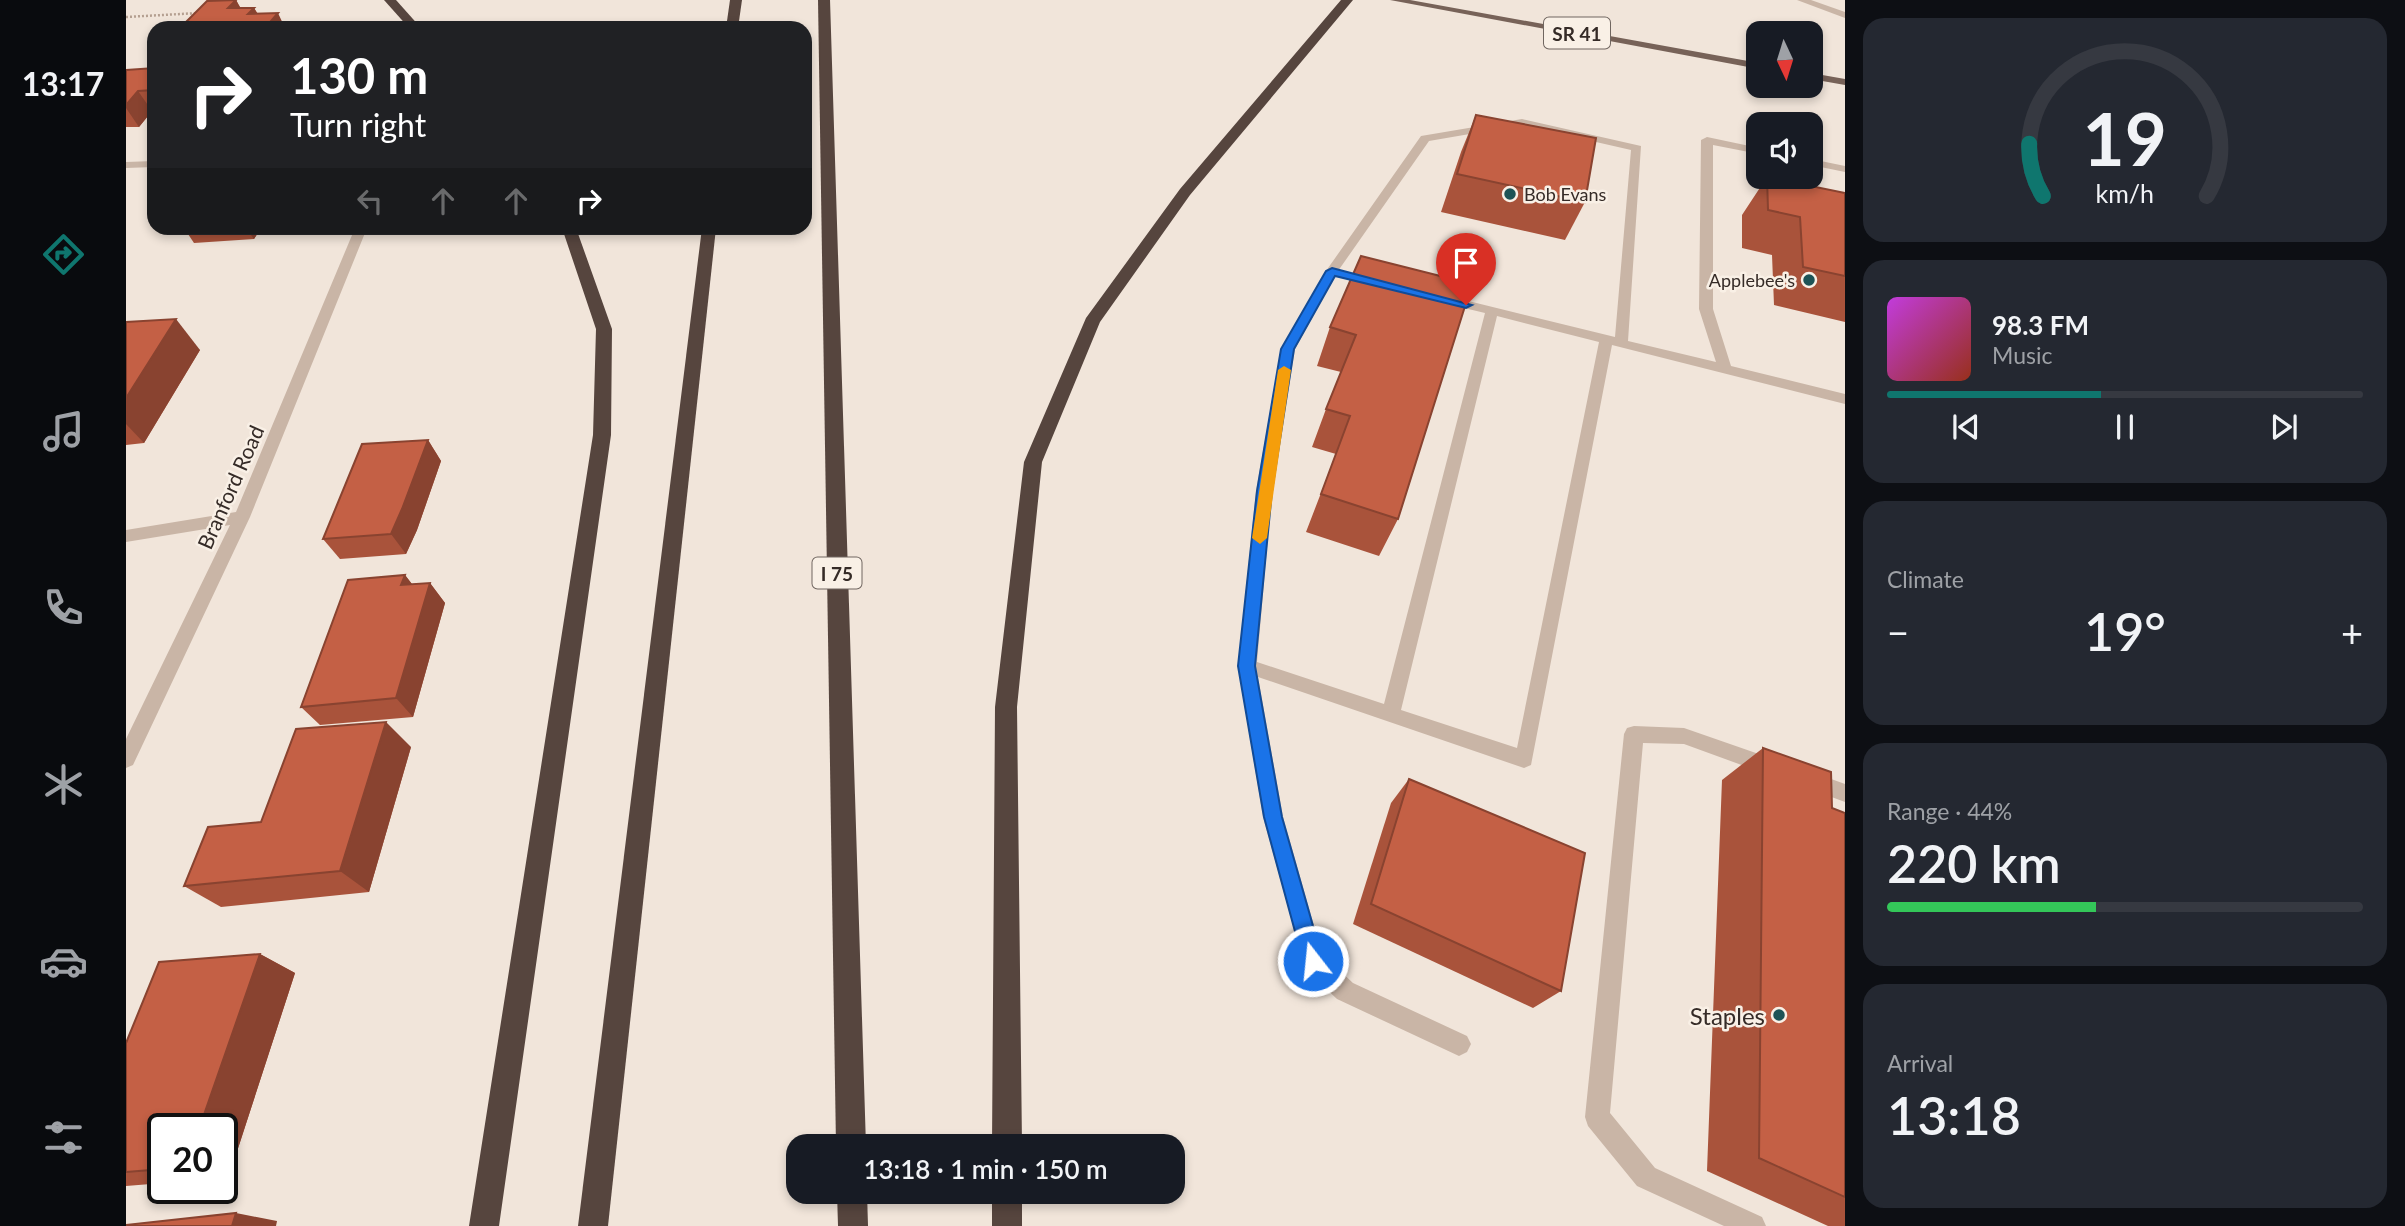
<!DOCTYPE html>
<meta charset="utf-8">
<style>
:root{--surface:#171b24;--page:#242831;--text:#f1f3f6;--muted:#9ea1a6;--line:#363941;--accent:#0f766e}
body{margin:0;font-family:Lato,sans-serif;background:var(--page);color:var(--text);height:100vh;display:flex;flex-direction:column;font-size:26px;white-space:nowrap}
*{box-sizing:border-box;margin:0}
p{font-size:23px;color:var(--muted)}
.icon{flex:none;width:38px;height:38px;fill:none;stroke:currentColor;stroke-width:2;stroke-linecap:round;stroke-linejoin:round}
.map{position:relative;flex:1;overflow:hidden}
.sheet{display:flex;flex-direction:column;gap:18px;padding:18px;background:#0d0f14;width:560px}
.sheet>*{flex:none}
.guide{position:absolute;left:21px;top:21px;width:665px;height:214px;border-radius:21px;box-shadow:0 4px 10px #0003;background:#202124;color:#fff;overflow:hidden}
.needle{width:46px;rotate:176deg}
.fabs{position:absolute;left:1620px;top:21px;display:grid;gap:14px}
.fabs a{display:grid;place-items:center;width:77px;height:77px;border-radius:14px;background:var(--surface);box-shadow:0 4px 10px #0003;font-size:35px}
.speed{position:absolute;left:21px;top:1113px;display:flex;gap:14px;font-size:35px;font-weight:700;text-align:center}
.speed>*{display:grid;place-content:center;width:91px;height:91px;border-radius:50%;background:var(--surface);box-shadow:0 4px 10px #0003;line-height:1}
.speed .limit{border:4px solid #111;border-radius:10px;background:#fff;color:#111}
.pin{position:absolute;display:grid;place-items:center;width:60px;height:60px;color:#fff;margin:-72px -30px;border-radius:50% 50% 50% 0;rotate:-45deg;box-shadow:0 0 7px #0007}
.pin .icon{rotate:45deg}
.me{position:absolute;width:77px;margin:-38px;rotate:344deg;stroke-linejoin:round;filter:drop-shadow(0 0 5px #0008)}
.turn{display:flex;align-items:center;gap:24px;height:147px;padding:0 28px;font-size:32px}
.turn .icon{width:91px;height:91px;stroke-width:2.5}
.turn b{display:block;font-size:49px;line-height:60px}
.lanes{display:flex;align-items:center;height:66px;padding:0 28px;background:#0003;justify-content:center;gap:35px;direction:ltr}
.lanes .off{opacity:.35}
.big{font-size:52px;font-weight:600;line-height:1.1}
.sheet .widget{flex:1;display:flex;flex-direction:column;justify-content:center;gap:10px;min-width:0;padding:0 24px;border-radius:21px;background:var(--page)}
.sheet .dial{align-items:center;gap:0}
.dial svg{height:182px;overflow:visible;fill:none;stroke:var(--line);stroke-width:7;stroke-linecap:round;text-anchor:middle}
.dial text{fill:var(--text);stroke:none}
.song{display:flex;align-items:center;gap:21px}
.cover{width:84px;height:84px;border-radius:10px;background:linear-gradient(135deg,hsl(290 70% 55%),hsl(10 70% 35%))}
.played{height:7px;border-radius:4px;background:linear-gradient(90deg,var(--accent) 45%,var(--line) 45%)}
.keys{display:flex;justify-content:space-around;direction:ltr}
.heat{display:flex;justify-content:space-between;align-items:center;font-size:38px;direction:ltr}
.charge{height:10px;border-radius:5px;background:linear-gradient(90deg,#34c759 44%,var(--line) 0)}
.trip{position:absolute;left:660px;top:1134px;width:399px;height:70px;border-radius:21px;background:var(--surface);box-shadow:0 4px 10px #0003;font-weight:600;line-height:70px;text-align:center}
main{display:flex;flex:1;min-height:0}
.tabs{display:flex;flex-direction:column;width:126px;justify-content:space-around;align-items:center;background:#090b0e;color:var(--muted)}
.tabs .icon{width:49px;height:49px}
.tabs .on{color:var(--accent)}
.tabs b{font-size:32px;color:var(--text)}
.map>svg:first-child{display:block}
</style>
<main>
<nav class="tabs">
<b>13:17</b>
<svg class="icon on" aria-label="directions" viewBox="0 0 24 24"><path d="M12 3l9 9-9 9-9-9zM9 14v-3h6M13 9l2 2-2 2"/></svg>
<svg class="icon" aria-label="music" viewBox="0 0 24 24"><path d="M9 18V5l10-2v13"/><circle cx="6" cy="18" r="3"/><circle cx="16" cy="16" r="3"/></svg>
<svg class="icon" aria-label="phone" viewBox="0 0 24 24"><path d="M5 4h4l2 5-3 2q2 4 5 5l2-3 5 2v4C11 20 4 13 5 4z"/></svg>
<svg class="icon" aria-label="climate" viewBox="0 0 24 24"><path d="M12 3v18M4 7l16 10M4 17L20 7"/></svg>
<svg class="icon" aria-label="car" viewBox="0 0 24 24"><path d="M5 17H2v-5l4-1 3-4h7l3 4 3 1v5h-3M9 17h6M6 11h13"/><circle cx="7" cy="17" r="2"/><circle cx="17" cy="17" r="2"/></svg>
<svg class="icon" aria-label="filters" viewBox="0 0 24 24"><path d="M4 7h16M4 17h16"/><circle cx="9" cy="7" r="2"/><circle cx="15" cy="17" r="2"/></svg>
</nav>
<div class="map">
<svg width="1719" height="1226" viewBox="0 0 1719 1226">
<rect width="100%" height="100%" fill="#f1e5da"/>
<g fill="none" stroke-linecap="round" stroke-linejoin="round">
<path stroke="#b49f90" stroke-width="2.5" stroke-dasharray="2 2" stroke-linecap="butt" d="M0,17L73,13"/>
<g fill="#c9b5a6" fill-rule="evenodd">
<path d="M1671,0H1685L1719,12V18Z"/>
<path d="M1396,119L1515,146L1502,341L1590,362L1573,309L1575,140L1581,137L1633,148V154L1587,145V309L1605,366L1719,394V404L1486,345L1405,765L1398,768L1132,677L1157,817L1196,954L1227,983L1341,1036L1345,1044L1341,1052L1333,1056L1211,999L1179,969L1137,817L1112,666L1130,491L1155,349L1200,271L1295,136ZM1396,125L1505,150L1489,337L1318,295L1313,296V302L1359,313L1258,704L1131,662L1146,491L1169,349L1212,271L1303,141ZM1371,316L1473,342L1391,748L1275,710Z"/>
<path d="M1685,159L1719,166V172L1685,165Z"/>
<path d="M1508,726L1558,728L1650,760L1653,766L1650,772L1643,775L1558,744L1517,743L1484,1113L1529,1168L1636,1217L1640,1226H1598L1511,1186L1462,1126L1459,1117L1498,734L1501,728Z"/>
<path d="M1683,771L1719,784V802L1676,786L1673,780L1676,774Z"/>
</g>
<g fill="#c9b5a6" fill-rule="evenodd">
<path d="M28,161V167L0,168V162Z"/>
<path d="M229,228H241L124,517L7,765L0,768V739L104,525L0,542V530L110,512Z"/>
</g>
<g fill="#776258" fill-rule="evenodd">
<path d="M1264,0H1284L1633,63V69Z"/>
<path d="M1685,73L1719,79V85L1685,79Z"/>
</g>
<g fill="#56453e" fill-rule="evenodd">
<path d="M258,0H270L295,28H283Z"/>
<path d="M604,0H616L612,28H600Z"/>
<path d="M692,0H704L740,1146H710Z"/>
<path d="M1215,0H1227L1064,195L974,322L916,462L891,707L896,1146H866L869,707L898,462L960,318L1054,189Z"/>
<path d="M436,228H450L486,329L485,435L373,1226H343L467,435L470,329Z"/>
<path d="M576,228H590L482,1226H452Z"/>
<path d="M711,1192H741L742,1226H712Z"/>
<rect x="866" y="1192" width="30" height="34"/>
</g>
</g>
<g fill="#a9533b">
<path d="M110,0L114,8H128L132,14L159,28H62L59,23Z"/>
<path d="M28,68V111H26L13,127H0V70Z"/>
<path d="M1350,115L1459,202L1439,240L1315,212L1335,152Z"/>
<path d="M1641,177L1719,193V322L1648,305L1646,255L1616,248V215Z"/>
<path d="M28,204V219L23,211Z"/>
<path d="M34,228H135L128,239L68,243L60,231L38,233Z"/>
<path d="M1235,256L1272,519L1253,556L1180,532L1210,454L1186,447L1200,409L1215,372L1191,366L1204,327Z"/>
<path d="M0,322L74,350L18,443L0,445Z"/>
<path d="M302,440L315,461L291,530L280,554L214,559L197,539Z"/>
<path d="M279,575L286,584L304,583L319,603L287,717L194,725L175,707Z"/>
<path d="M285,747L243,892L95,907L58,886L135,822Z"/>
<path d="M1637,748L1706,808L1719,813V1226H1702L1581,1171L1596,780Z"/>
<path d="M1283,779L1435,991L1407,1008L1227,924L1265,803Z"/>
<path d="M134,954L169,973L103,1176L96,1177V1129H37V1183L0,1186V1043Z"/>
</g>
<g fill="#894330">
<path d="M110,0L121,19L102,8Z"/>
<path d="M128,8L139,27L122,14Z"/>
<path d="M152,13L159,28H139Z"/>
<path d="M12,91L26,111L13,127L0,108V105Z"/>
<path d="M120,228H135L128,239Z"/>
<path d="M50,319L74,350L18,443L0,424V398Z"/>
<path d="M302,440L315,461L291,530L280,554L265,534Z"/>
<path d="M279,575L294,595L275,585Z"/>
<path d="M304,583L319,603L287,717L270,698Z"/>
<path d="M260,722L285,747L243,892L214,871Z"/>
<path d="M134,954L169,973L103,1176L96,1175V1129H73Z"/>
<path d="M110,1213L151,1221L150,1226H106Z"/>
</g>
<g fill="#c46045" stroke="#894330" stroke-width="2">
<path d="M110,0L102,8H128L122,14L152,13L139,28H106L111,22L59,23L81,1Z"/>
<path d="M28,68V90L12,91L0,105V70Z"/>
<path d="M1350,115L1470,138L1459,202L1331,174Z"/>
<path d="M1641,177L1719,193V276L1677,267L1674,217L1642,210Z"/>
<path d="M28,204V211H23Z"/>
<path d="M1235,256L1346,284L1272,519L1195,494L1224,416L1200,409L1230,335L1204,327Z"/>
<path d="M50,319L0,398V322Z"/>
<path d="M302,440L276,509L265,534L197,539L236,444Z"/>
<path d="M279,575L275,585L304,583L270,698L175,707L222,580Z"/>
<path d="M260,722L214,871L58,886L82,827L135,822L170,729Z"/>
<path d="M1637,748L1705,772L1706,808L1719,813V1197L1633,1158Z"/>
<path d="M1283,779L1459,853L1435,991L1245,904Z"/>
<path d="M134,954L73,1129H37V1169L0,1172V1043L33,962Z"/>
<path d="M110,1213L106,1226H0V1225Z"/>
</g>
<path fill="#1a73e8" stroke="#114b97" stroke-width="2" d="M1206,268L1346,305L1340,308L1209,276L1168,349L1146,491L1129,666L1156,817L1197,961L1194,968L1187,971L1180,968L1177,961L1138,817L1112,666L1131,491L1155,349L1200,271Z"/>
<path fill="#f59e0b" d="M1158,366L1165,370L1141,538L1134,544L1126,538L1152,370Z"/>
<g fill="#1d5356" stroke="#f9f0e6" stroke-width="2.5">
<circle cx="1384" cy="194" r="7"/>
<circle cx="1683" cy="280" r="7"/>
<circle cx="1653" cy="1015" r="7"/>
</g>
<g text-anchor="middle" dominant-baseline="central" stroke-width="5" stroke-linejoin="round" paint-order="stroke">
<g font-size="18" fill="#352b27" stroke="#f9f0e6" text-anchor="start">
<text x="1398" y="194">Bob Evans</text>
<text x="1669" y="280" text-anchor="end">Applebee's</text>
</g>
<g fill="#f9f0e6" stroke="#706660" stroke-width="2">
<rect x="1418" y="17.5" width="66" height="31" rx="5"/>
<rect x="686.5" y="557.5" width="49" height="31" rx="5"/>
</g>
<g font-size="19" font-weight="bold" fill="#352b27">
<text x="1451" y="33">SR 41</text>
<text x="711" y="573">I 75</text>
</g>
<g font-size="21" fill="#352b27" stroke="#f9f0e6">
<text transform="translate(104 487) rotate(-66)">Branford Road</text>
</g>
<g font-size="24" fill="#352b27" stroke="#f9f0e6" text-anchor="end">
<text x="1639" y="1015">Staples</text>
</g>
</g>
</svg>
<div class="fabs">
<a><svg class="needle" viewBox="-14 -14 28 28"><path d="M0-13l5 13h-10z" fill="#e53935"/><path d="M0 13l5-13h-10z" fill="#9ea1a6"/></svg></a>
<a><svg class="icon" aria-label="sound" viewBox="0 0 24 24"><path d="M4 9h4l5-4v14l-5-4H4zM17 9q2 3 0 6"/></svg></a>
</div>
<div class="speed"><div class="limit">20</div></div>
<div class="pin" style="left:1340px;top:305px;background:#d93025"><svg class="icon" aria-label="arrive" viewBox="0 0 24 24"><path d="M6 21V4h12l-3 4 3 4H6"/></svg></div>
<svg class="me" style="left:1187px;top:961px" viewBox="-20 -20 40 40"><circle r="17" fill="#1a73e8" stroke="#fff" stroke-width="3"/><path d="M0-11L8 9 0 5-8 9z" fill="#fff"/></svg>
<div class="trip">13:18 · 1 min · 150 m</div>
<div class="guide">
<div class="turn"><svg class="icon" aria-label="right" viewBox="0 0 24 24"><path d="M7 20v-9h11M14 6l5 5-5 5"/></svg><div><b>130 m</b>Turn right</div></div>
<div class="lanes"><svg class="icon off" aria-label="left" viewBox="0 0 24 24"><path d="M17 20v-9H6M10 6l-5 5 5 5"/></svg><svg class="icon off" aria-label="ahead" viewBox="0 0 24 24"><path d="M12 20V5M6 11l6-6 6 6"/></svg><svg class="icon off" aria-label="ahead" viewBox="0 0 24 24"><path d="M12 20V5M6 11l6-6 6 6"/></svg><svg class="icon" aria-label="right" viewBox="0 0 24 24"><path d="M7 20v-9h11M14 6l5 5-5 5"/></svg></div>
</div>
</div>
<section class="sheet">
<div class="widget dial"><svg viewBox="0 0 100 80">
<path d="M14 69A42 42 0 1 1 86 69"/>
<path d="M14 69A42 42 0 0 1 8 46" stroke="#0f766e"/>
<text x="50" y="56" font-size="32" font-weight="700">19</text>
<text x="50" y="72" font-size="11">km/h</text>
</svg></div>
<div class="widget">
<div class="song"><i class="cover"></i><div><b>98.3 FM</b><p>Music</p></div></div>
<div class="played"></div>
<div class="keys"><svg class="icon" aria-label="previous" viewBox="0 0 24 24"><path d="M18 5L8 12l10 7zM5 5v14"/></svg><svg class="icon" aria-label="pause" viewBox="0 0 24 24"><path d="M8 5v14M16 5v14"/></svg><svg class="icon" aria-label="next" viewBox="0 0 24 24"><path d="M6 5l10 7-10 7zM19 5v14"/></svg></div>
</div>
<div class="widget"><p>Climate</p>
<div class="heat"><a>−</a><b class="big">19°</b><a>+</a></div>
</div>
<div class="widget"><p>Range · 44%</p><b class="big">220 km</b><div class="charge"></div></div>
<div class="widget"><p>Arrival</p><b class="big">13:18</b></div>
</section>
</main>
